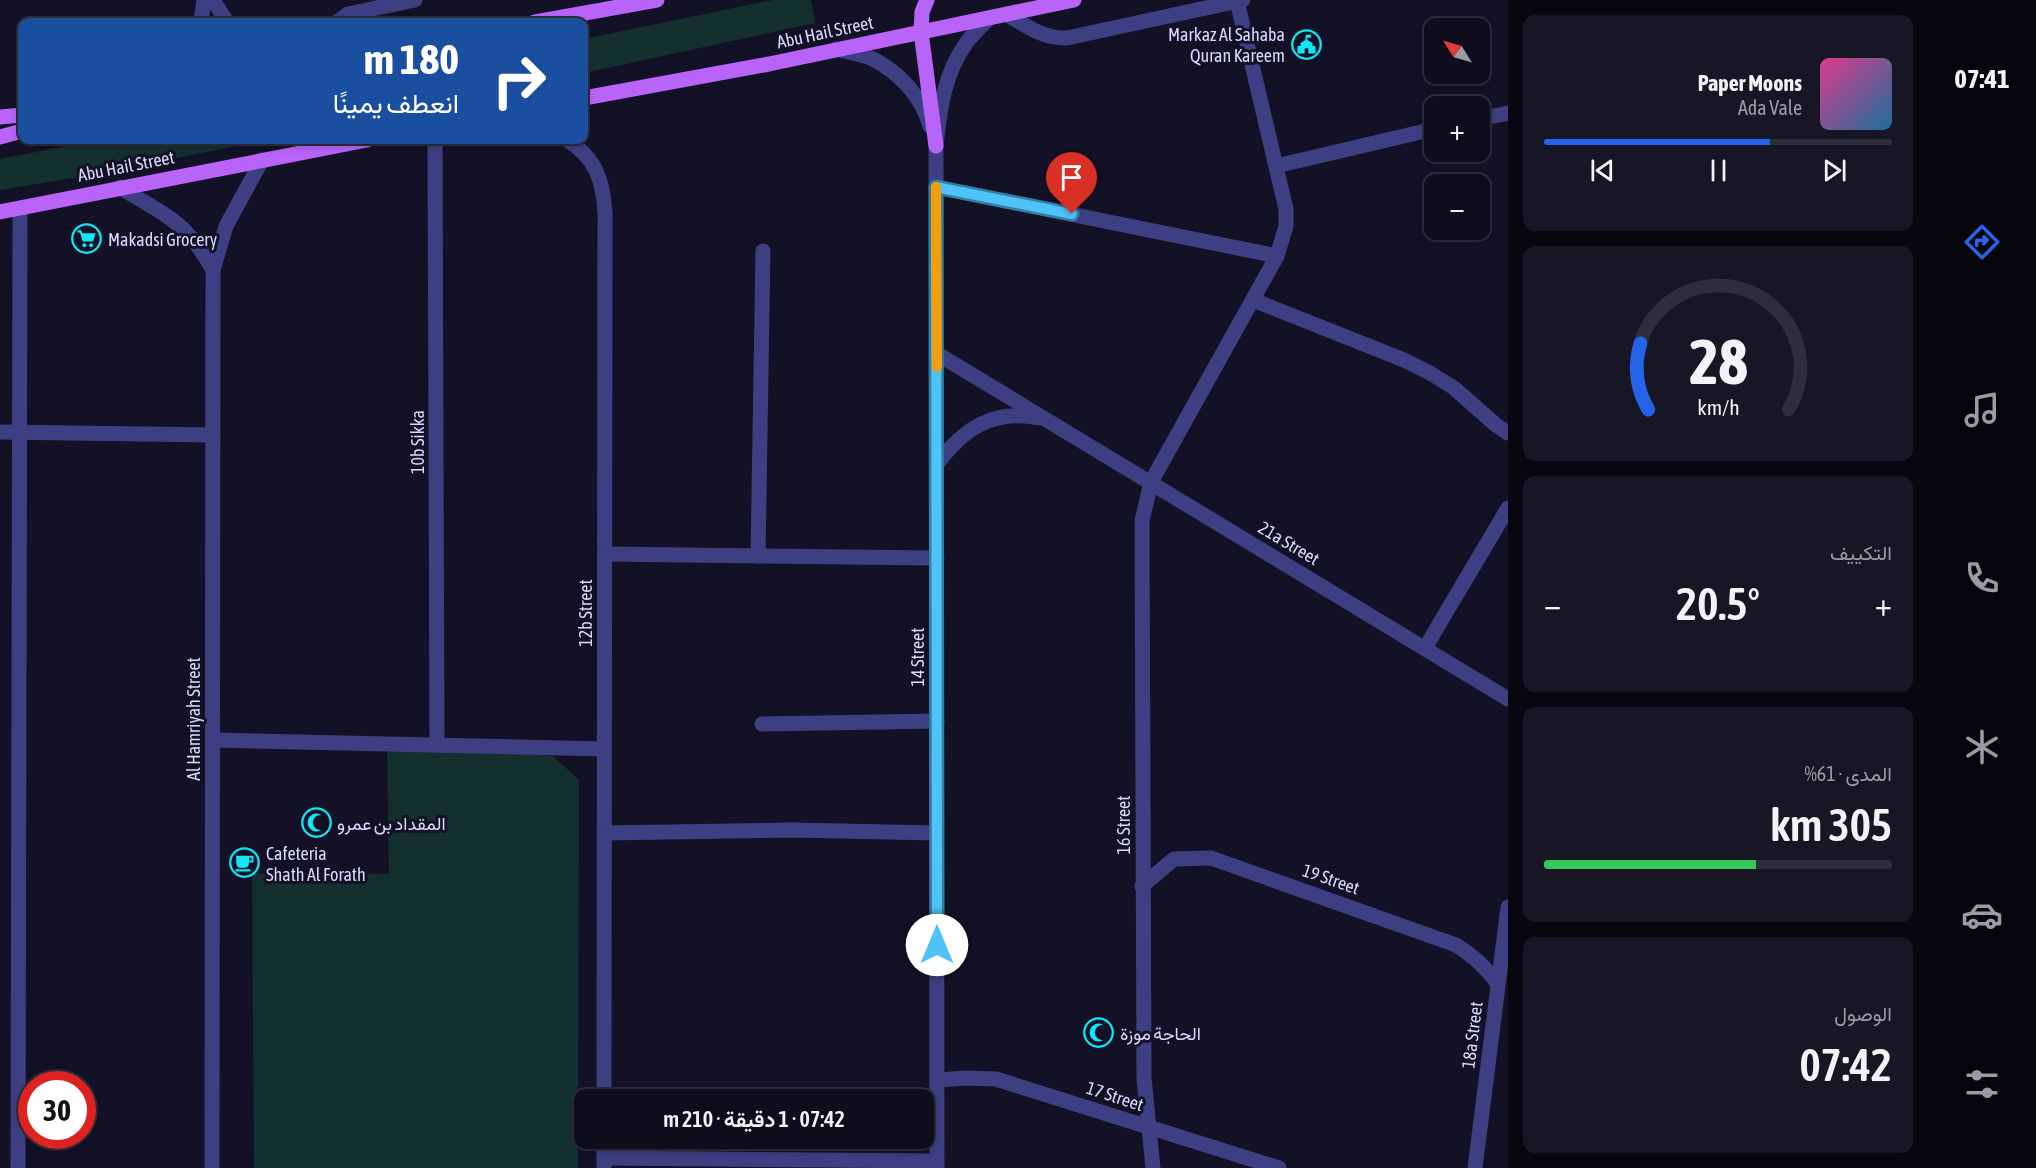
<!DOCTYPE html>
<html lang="ar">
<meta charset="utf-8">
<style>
:root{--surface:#0e0d1c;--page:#171625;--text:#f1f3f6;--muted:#9b9ca3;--line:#2e2d3b;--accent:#2563eb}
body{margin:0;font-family:"Asap Condensed",Vazirmatn,sans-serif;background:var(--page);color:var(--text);direction:rtl;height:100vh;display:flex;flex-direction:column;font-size:22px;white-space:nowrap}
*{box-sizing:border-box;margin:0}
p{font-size:20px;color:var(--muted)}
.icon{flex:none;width:33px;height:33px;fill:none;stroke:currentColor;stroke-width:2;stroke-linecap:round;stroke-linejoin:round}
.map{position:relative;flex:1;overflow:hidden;direction:ltr}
.panel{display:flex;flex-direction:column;gap:15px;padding:15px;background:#08070f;width:420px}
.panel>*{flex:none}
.top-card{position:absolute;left:18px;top:18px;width:570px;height:126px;border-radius:12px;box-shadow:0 3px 9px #0003,0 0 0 2px var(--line);direction:rtl;background:#1a4fa0;color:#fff;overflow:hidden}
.needle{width:39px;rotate:307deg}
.tools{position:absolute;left:1424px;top:18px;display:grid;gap:12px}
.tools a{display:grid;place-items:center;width:66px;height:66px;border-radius:12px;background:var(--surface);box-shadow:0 3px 9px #0003,0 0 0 2px var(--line);font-size:30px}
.speed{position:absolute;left:18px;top:1071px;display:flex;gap:12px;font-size:30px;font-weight:700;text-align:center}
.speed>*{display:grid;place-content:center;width:78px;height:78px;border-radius:50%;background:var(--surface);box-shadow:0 3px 9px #0003,0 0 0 2px var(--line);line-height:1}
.speed .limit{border:9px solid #d22;background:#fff;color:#111}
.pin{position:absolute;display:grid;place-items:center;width:51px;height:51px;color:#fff;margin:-62px -26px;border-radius:50% 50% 50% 0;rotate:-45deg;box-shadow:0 0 6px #0007}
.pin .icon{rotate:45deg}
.me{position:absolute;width:66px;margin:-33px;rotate:0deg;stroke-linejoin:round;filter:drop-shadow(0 0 4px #0008)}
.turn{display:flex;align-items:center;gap:21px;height:126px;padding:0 30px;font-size:27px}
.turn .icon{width:78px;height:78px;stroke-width:2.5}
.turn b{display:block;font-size:42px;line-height:51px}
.big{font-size:45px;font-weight:600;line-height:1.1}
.panel .tile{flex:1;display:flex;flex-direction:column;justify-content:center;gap:9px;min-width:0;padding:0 21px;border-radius:12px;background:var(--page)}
.panel .dial{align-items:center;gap:0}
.dial svg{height:156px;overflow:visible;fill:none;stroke:var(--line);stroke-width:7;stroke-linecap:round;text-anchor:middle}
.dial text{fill:var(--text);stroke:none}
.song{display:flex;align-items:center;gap:18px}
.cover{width:72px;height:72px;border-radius:9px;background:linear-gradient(135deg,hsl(330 70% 55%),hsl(200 70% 35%))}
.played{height:6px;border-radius:3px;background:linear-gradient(90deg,var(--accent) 65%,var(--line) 65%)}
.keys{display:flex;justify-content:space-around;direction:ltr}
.heat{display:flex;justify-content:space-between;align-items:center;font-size:33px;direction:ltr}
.charge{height:9px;border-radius:4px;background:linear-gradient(90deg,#34c759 61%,var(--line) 0)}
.trip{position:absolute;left:574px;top:1089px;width:360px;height:60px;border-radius:12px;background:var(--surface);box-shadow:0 3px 9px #0003,0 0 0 2px var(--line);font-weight:600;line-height:60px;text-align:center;direction:rtl}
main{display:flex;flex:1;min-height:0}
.tab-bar{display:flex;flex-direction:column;width:108px;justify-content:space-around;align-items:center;background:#06050b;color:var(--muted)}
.tab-bar .icon{width:42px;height:42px}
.tab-bar .selected{color:var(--accent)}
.tab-bar b{font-size:27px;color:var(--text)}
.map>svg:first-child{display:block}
</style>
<main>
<nav class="tab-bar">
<b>07:41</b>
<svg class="icon selected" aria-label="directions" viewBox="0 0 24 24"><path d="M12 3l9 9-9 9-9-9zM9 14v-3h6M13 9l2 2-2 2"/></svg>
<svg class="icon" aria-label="music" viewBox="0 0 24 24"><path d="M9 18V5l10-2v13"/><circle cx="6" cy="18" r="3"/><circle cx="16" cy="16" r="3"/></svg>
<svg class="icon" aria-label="phone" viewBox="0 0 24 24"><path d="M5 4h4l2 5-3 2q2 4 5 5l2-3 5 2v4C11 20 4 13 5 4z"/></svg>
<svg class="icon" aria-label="climate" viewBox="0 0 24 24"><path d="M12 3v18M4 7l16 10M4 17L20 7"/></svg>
<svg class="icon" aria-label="car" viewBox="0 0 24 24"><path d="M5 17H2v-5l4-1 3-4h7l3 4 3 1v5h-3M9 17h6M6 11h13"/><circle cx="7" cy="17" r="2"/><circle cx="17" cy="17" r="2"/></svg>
<svg class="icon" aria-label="filters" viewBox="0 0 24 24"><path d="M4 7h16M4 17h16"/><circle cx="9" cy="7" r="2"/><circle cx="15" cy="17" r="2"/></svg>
</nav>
<section class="panel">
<div class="tile">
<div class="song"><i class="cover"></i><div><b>Paper Moons</b><p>Ada Vale</p></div></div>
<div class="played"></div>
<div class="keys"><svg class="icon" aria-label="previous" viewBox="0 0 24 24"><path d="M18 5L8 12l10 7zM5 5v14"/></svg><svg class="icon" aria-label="pause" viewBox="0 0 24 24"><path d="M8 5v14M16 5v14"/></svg><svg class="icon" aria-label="next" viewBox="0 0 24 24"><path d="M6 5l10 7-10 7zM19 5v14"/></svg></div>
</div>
<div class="tile dial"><svg viewBox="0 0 100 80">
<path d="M14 69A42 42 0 1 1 86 69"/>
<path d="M14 69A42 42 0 0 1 10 35" stroke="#2563eb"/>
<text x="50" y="56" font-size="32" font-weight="700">28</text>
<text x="50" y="72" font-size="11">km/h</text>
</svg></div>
<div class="tile"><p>التكييف</p>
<div class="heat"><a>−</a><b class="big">20.5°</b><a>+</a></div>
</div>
<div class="tile"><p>المدى · 61%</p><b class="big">305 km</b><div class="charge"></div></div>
<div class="tile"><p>الوصول</p><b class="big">07:42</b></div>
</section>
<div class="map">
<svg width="1508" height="1168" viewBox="0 0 1508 1168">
<rect width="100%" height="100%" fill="#131126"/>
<g fill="#14302e">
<path d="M773,0H811L815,23L584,73V39Z"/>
<path d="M96,140H268L85,176L0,190V159Z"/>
<path d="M387,745L553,756L579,780L578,1168H254L252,873L389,874Z"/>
</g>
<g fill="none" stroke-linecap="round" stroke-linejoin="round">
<g stroke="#3e3f83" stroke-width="15">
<path d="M213,0L227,22"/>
<path d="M1006,14C1026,26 1044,39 1067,38L1243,0"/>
<path d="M201,22L204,0"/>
<path d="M337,22L348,14L415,0"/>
<path d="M836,49C848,52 862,54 873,59C900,73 922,97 930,126"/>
<path d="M1479,119L1508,113"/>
<path d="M435,140L437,745"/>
<path d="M567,140C596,158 603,180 605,213L604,1100"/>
<path d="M1276,166L1434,129"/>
<path d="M120,187C142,202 168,213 186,232C197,243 205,256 213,270"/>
<path d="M936,187L1277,256"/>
<path d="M1253,300L1404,360L1430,373L1454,388L1496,425L1508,433"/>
<path d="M936,353L1508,699"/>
<path d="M0,432L213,435"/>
<path d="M937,464C964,428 993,409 1039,418"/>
<path d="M605,554L937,558"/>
<path d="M758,556L763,251"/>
<path d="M1425,648L1508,508"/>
<path d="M762,724L937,721"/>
<path d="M213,740L604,749"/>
<path d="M604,833L792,830L937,833"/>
<path d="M1142,886L1174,859L1211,858L1456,945C1474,956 1486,967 1498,984"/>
<path d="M937,1080L966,1078L996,1079L1279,1168"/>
<path d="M604,1158L937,1161"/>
<path d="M604,1165V1138"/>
<path d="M18,1168L20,208"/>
<path d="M212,1168L213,270L226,226L262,160"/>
<path d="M937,1168L936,146C940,109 944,73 967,42C973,34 982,26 989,18"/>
<path d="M1153,1168L1144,1078L1142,521L1151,482L1277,256L1286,226V209L1237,1"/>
<path d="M1475,1168L1508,907"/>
</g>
<g stroke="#b964f8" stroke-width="15">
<path d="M927,0L922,12L921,32L936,146"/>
<path d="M535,22L657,0"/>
<path d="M584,98L769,64L1074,0"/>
<path d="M0,117L22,115"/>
<path d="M0,137L22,131"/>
<path d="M0,212L367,140"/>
</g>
</g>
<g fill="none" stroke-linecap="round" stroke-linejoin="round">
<defs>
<path id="route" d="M937,945L936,187L1072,214"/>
</defs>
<use href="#route" stroke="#337fa1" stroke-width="15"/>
<use href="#route" stroke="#4fc3f7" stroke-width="10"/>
<path stroke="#f59e0b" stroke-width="10" d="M936,187L937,367"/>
</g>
<defs>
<symbol id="civic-ring" viewBox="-11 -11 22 22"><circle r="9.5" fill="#131126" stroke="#0ee8f4" stroke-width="1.5"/><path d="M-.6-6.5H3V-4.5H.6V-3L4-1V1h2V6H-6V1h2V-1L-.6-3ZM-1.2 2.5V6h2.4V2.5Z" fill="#0ee8f4"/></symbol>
<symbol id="supermarket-ring" viewBox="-11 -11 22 22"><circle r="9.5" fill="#131126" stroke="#0ee8f4" stroke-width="1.5"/><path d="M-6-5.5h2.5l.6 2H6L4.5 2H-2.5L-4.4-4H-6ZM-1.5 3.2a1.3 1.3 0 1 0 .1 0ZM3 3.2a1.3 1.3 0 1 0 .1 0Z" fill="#0ee8f4"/></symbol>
<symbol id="mosque-ring" viewBox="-11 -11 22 22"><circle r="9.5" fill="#131126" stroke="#0ee8f4" stroke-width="1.5"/><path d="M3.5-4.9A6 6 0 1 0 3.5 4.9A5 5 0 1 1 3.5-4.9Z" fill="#0ee8f4"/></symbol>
<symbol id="cafe-ring" viewBox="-11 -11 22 22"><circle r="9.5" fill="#131126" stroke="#0ee8f4" stroke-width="1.5"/><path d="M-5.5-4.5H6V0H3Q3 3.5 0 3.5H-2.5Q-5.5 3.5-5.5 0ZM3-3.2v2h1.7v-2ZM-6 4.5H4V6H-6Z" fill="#0ee8f4"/></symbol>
</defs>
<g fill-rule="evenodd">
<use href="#civic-ring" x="1290" y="28" width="33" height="33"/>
<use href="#supermarket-ring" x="70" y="222" width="33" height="33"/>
<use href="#mosque-ring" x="300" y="806" width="33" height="33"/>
<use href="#cafe-ring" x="228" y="846" width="33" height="33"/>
<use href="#mosque-ring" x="1082" y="1016" width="33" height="33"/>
</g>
<g text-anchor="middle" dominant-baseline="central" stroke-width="6" stroke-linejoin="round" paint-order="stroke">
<g font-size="18" fill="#dad8fd" stroke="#131126">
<text transform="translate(825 32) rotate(-12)">Abu Hail Street</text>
<text transform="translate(126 166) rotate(-11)">Abu Hail Street</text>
<text transform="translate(417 442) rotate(-90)">10b Sikka</text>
<text transform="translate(1289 543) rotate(31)">21a Street</text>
<text transform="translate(585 613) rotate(-90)">12b Street</text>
<text transform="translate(917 657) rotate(-90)">14 Street</text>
<text transform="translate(193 719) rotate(-90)">Al Hamriyah Street</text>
<text transform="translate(1123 825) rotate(-90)">16 Street</text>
<text transform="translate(1331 879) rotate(19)">19 Street</text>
<text transform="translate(1472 1035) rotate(-83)">18a Street</text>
<text transform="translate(1115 1096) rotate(18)">17 Street</text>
</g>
<g font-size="18" fill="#dad8fd" stroke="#131126" text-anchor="start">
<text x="1285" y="34" text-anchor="end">Markaz Al Sahaba<tspan x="1285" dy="21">Quran Kareem</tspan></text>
<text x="108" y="239">Makadsi Grocery</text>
<text x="337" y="823">المقداد بن عمرو</text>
<text x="266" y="853">Cafeteria<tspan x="266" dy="21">Shath Al Forath</tspan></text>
<text x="1120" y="1033">الحاجة موزة</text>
</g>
</g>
</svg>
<div class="tools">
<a><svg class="needle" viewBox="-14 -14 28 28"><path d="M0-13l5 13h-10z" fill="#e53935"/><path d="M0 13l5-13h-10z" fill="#9b9ca3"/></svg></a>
<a>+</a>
<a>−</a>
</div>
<div class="speed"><div class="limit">30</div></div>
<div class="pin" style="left:1072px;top:214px;background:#d93025"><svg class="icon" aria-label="arrive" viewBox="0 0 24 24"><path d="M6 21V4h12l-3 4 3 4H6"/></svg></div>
<svg class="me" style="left:937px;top:945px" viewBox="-20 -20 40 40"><circle r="19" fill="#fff"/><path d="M0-13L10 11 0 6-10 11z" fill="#4fc3f7"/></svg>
<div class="trip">07:42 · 1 دقيقة · 210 m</div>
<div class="top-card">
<div class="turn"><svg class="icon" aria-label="right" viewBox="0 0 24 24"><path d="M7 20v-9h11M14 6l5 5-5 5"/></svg><div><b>180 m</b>انعطف يمينًا</div></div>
</div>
</div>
</main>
